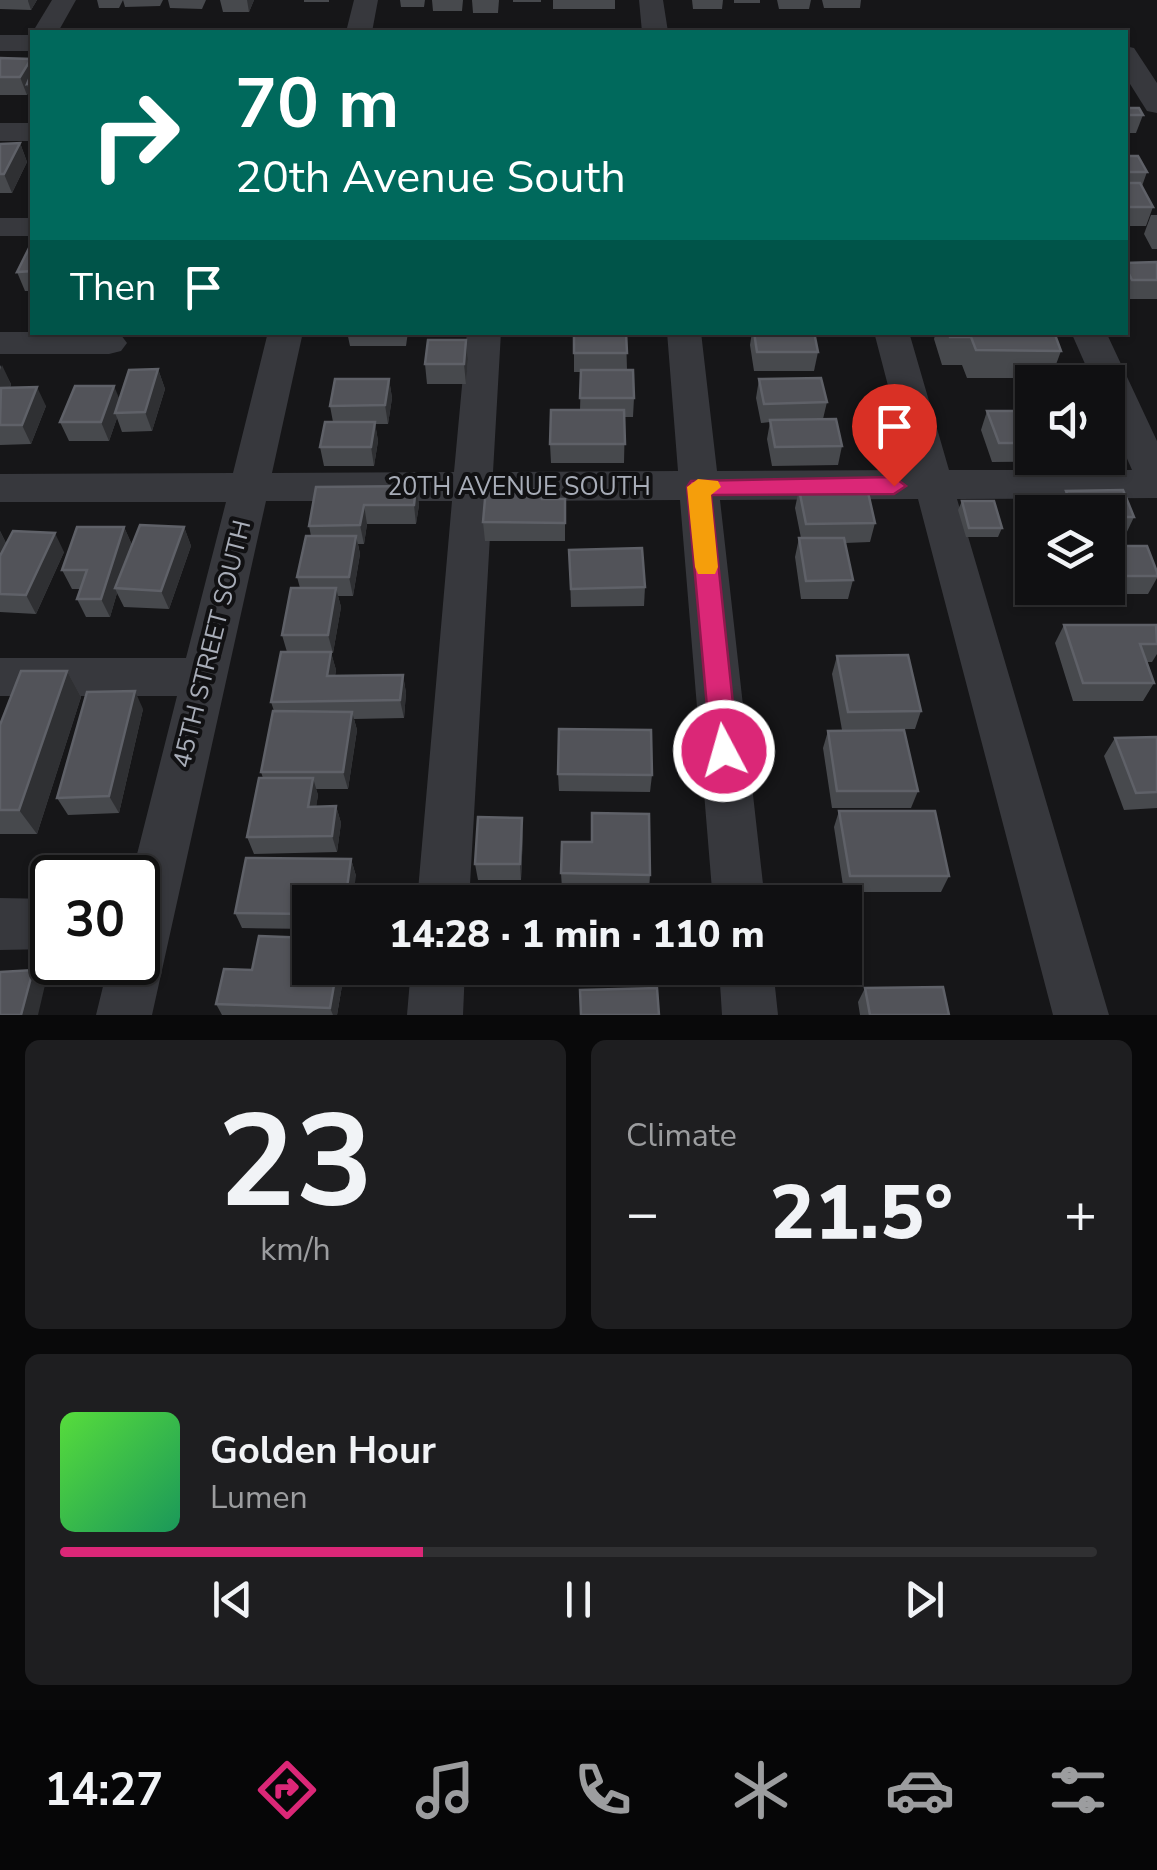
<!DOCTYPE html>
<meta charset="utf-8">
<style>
:root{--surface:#101012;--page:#1e1e20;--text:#f1f3f6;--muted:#9c9d9f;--line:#303032;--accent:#db2777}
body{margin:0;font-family:"Nunito Sans",sans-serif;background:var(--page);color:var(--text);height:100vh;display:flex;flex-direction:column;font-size:38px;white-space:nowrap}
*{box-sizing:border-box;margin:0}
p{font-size:32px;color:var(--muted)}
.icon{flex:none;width:55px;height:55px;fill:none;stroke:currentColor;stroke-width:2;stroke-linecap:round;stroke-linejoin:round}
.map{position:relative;height:1015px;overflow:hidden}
.drawer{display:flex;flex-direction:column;gap:25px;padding:25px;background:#09090a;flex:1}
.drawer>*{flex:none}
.banner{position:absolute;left:30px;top:30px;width:1098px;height:305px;border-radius:0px;box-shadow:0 2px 8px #0004,0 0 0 2px var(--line);background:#00695c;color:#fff;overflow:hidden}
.tools{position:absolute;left:1015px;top:365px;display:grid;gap:20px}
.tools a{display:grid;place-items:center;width:110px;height:110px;border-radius:0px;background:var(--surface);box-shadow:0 2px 8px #0004,0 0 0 2px var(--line);font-size:50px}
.speed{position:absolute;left:30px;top:855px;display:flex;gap:20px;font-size:50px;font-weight:700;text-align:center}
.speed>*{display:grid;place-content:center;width:130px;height:130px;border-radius:50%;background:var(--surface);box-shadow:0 2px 8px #0004,0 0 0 2px var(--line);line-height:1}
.speed .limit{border:5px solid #111;border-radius:15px;background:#fff;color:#111}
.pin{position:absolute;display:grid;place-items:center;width:85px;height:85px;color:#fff;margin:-102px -42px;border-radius:50% 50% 50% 0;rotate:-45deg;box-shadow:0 0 10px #0007}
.pin .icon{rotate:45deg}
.me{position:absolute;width:110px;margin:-55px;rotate:354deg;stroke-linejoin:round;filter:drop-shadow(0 0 8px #0008)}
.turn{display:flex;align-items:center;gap:35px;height:210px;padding:0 40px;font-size:45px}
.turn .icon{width:130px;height:130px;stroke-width:2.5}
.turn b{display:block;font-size:70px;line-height:85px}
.then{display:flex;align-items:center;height:95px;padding:0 40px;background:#0003;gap:20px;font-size:38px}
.big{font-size:75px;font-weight:800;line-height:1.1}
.drawer .widget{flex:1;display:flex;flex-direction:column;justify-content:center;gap:15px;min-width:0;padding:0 35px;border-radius:15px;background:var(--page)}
.drawer .dial{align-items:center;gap:0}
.dial b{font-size:130px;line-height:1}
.song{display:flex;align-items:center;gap:30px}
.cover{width:120px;height:120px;border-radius:15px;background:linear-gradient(135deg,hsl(110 70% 55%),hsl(150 70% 35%))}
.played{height:10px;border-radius:5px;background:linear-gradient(90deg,var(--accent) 35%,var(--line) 35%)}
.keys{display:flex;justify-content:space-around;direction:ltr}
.heat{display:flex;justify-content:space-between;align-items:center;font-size:55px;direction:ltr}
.drawer .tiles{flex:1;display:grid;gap:25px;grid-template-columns:1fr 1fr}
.widget:last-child{grid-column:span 2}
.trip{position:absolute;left:292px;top:885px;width:570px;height:100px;border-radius:0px;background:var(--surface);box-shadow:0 2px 8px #0004,0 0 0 2px var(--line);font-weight:800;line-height:100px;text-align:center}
.tabs{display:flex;height:160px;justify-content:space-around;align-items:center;background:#060607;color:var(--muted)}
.tabs .icon{width:70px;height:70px}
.tabs .selected{color:var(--accent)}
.tabs b{font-size:45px;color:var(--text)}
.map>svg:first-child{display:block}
</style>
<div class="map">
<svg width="1157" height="1015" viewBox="0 0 1157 1015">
<rect width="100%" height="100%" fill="#161618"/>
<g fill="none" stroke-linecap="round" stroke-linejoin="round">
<g fill="#37383d" fill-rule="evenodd">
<path d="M52,0H76L58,32L32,33Z"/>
<path d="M354,0H378L372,32H346Z"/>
<path d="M639,0H663L668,32H642Z"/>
<rect x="0" y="35" width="32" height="16"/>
<path d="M1125,46L1134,48L1157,83V113L1147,111L1125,76Z"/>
<rect x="0" y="123" width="32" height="18"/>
<rect x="0" y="218" width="32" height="18"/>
<path d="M0,332H113L121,335L127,343L121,351L109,354H0Z"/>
<path d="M268,332H303L272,473L454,472L467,332H501L493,472L678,471L667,332H701L717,471L910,470L874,332H909L949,470H1132L1108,415V382H1093L1071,332H1106L1157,441V498L957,499L1109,1015H1053L918,499L720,500L765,902H713L680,500L492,501L469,902H417L452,501H266L152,1015H96L109,962H138V878H131L177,696H0V658H186L226,502H0V474L233,473Z"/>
<path d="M0,898L52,899V949L0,950Z"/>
<path d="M411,968H465L463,1015H407Z"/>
<path d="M719,968H773L778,1015H722Z"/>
</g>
</g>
<g fill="#47494d">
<path d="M0,0H37L31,10L0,9Z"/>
<path d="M97,0H123L119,8H99Z"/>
<path d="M123,0H163L160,6L125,7Z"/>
<path d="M168,0H206L202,9L170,8Z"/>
<path d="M220,0H254L249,12H223Z"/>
<rect x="304" y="0" width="25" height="2"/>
<path d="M400,0H425L424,7H401Z"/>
<path d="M432,0H463L462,11H433Z"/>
<path d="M472,0H499L498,13H473Z"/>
<rect x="513" y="0" width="28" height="2"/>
<rect x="553" y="0" width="62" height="9"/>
<path d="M692,0H723L722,9H693Z"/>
<rect x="734" y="0" width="26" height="3"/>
<path d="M777,0H811L809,9H779Z"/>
<path d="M822,0H861L860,8H824Z"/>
<path d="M0,58L31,59L32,100L29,91L27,95H0Z"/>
<path d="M1125,108L1143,115L1136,133H1125Z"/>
<path d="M20,143L27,162L12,193H0V144Z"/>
<path d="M1125,156L1147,172L1142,186L1153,207L1146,226H1125Z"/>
<path d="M1151,215H1157V249H1152L1144,234Z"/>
<path d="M32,242V291H25L17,272Z"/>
<path d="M1157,262V299H1125V263Z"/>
<path d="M347,332H408L406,346H350Z"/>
<path d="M564,332H626L627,370L634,398L633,417H625L624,463H551L550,444L580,410L581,372H574V334Z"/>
<path d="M752,332H814L818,352L814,371H754L750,345Z"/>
<path d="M936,332H1054L1061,351L1051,378H967L962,365H942L934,339Z"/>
<path d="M466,340L468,359L466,384H427L425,364Z"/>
<path d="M0,365L11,384L10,388L46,406L31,444L0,445Z"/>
<path d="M158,369L165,389L152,431L122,432L117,418L109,441H69L60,422L119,399Z"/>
<path d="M389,379L392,398L388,424H375L378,441L374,466H324L320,447L333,422L330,406Z"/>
<path d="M759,379L827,402L823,419L842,446L838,465L772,466L767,439L770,422L761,423L756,398Z"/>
<path d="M987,411H1032V458H1078L1077,461L992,462L981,430Z"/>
<path d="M416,486L419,505L416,524H367L364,544H358L360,554L353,596H338L341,607L333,653H331L336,670L335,676L403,675L406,693L404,718L354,719L357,730L348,789H316L318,795L316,806H336L341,823L337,852L254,854L247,837L263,778L261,772L274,711L271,702L287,652L282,635L300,588L297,577L311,536L309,526Z"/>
<path d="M799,489L875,523L870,542L845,543L853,580L848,599H801L795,557L799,538H801L795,508Z"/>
<path d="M1066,491L1134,517L1125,536H1108V512H1058L1057,510Z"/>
<path d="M542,499H565V541H485L483,522Z"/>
<path d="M962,501L1002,528L998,537H966L958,510Z"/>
<path d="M124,527L132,545L184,527L191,546L169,609L124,607L117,593L110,617H86L77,599L80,589H72L62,570Z"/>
<path d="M0,531L6,543L64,552L36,614L0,612Z"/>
<path d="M1108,546L1157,572V578L1148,594H1076L1073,588H1108Z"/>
<path d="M569,550L645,587L644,606L571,607Z"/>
<path d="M1064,625L1157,627V654L1152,662H1147L1154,683L1143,701H1073L1055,643Z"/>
<path d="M837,656L921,711L915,729L842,730L832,674Z"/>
<path d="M67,671L81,697L37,834H0V725Z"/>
<path d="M143,709L119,813L68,815L57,798Z"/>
<path d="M828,731L918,791L911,808H832L823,748Z"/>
<path d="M1157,737V808L1124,810L1104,756L1115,738Z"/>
<path d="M558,774L652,775L650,792L559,791Z"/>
<path d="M839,811L949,876L941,892H844L834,827Z"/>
<path d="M523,834L521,880H478L475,864Z"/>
<path d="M591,842L650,875L649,890L562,889L561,873Z"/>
<path d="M351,859L356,876L310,902V929L242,928L235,913Z"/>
<path d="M310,968H345L337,1015H222L216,1004L252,970Z"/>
<path d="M555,968H658L656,983L555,984Z"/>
<path d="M865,988L949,1015H860L858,1002Z"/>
</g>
<g fill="#2f3033">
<path d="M28,0H37L31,10L28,1Z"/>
<path d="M247,0H254L249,12Z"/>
<path d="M31,59L32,83L27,84L29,91L27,95L20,77Z"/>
<path d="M20,143L27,162L12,193L4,174Z"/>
<path d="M466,340L468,359L466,384L464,364Z"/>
<path d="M2,365L11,384L0,408V370Z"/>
<path d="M158,369L165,389L152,431L145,412Z"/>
<path d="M389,379L392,398L388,424L385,405Z"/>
<path d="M114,386L122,405L115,413L117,418L109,441L101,422Z"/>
<path d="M37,387L46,406L31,444L22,425Z"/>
<path d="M375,422L378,441L374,466L371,447Z"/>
<path d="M416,486L419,505L416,524L414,505Z"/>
<path d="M364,505L367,524L364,544L360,525Z"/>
<path d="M124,527L132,545L115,588L117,593L110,617L101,599Z"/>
<path d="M184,527L191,546L169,609L161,591Z"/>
<path d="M0,531L6,543L0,557Z"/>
<path d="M55,533L64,552L36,614L26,595Z"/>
<path d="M356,536L360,554L353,596L349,577Z"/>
<path d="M336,588L341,607L333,653L328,635Z"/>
<path d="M331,652L336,670L332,694L327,676Z"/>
<path d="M67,671L81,697L37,834L19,810Z"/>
<path d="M403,675L406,693L404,718L400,700Z"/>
<path d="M135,691L143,709L119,813L109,796Z"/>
<path d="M352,712L357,730L348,789L343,772Z"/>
<path d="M313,778L318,795L314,823L308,807Z"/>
<path d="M336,806L341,823L337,852L332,836Z"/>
<path d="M522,818L523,834L521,880L520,864Z"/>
<path d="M351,859L356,876L352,902H345Z"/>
<path d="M337,968H345L337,1015H333L330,1008Z"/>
<path d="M33,970L45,985L38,1015H21Z"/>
</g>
<g fill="#525359" stroke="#5f6168" stroke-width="2.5">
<path d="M0,58L31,59L20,77H0Z"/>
<path d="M32,72V83L27,84Z"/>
<path d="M1125,108H1139L1143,115H1125Z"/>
<path d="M20,143L4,174H0V144Z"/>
<path d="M1125,156H1138L1147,172H1125Z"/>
<path d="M1125,183H1140L1153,207H1125Z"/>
<path d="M32,242V271L17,272Z"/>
<path d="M1157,262V280H1132L1125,266V263Z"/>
<path d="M574,332H626L627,353H574Z"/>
<path d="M754,332H814L818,352H757Z"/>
<path d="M949,332H1054L1061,351L976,350L971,337H950Z"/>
<path d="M428,340H466L464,364H425Z"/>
<path d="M158,369L145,412L115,413L129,370Z"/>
<path d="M581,370H633L634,398H580Z"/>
<path d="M821,378L827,402L764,404L759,379Z"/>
<path d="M335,379H389L385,405L330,406Z"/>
<path d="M75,386H114L101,422H60Z"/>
<path d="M37,387L22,425H0L1,388Z"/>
<path d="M551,410H624L625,444H550Z"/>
<path d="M987,411H1032V443H999Z"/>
<path d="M836,419L842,446L775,447L770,420Z"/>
<path d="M325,422H375L371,447H320Z"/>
<path d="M416,486L414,505H364L360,525L309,526L316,487Z"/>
<path d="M486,488L542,490V499H565V523L483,522Z"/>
<path d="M867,488L875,523L806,524L799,489Z"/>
<path d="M1123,490L1134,517H1108V512H1074L1066,491Z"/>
<path d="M962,501H994L1002,528H969Z"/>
<path d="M140,525L184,527L161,591L115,588Z"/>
<path d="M77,527H124L101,599H77L87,570H62Z"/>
<path d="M13,531L55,533L26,595L0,594V556Z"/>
<path d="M306,536H356L349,577H297Z"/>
<path d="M799,538H844L853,580L806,581Z"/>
<path d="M1108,546H1147L1157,572V576H1108Z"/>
<path d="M642,548L645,587L571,589L569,550Z"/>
<path d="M291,588H336L328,635H282Z"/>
<path d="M1064,625H1156L1157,644H1140L1154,683H1083Z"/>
<path d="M281,652H331L327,676L403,675L400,700L271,702Z"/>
<path d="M908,655L921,711L848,712L837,656Z"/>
<path d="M21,671H67L19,810H0V725Z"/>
<path d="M135,691L109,796L57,798L87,692Z"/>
<path d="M273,711L352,712L343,772H261Z"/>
<path d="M559,729L651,730L652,775L558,774Z"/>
<path d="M904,730L918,791H837L828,731Z"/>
<path d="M1157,737V792L1136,793L1115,738Z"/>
<path d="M259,778H313L308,807L336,806L332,836L247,837Z"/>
<path d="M839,811H935L949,876H850Z"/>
<path d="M592,813L649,814L650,875L561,873L562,842H592Z"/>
<path d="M478,817L522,818L520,864H475Z"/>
<path d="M246,858L351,859L345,902H310V914L235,913Z"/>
<path d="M583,900L654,901V902H583Z"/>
<path d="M259,936L310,938V968H337L330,1008L216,1004L224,969L252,970Z"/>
<path d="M555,968H658V969L555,970Z"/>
<path d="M33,970L21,1015H0V972Z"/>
<path d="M943,987L949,1015H870L865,988Z"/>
<path d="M657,988L659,1015H581L580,990Z"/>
</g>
<path fill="#db2777" stroke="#8e194d" stroke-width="2.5" d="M894,477L906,486L894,494L711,495L738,751L734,760L724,763L715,760L711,751L687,487L691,481Z"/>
<path fill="#f59e0b" d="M698,479L718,481L721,487L711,495L718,567L715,574H698L695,567L687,487Z"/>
<g text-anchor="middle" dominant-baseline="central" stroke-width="8" stroke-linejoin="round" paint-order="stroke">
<g font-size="25" fill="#a8adb8" stroke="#111113">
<text x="519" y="487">20TH AVENUE SOUTH</text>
<text transform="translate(212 644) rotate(-76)">45TH STREET SOUTH</text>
</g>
</g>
</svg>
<div class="tools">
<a><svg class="icon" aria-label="sound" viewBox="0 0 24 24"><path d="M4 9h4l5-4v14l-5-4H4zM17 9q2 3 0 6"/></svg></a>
<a><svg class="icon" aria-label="layers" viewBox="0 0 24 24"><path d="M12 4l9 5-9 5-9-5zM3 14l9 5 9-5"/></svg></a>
</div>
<div class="speed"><div class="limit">30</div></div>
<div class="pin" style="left:894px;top:486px;background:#d93025"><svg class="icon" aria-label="arrive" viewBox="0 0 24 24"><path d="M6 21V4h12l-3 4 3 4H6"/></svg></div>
<svg class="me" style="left:724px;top:751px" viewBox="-20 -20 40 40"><circle r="17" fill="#db2777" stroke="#fff" stroke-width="3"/><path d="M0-11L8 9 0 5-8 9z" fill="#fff"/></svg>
<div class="trip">14:28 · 1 min · 110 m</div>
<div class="banner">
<div class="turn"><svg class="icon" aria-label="right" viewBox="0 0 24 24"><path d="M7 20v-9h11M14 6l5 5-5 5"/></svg><div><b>70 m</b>20th Avenue South</div></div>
<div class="then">Then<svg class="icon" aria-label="arrive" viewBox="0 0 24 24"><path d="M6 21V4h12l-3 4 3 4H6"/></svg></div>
</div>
</div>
<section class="drawer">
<div class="tiles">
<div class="widget dial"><b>23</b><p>km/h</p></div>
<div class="widget"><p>Climate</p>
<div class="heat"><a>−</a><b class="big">21.5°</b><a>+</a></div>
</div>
<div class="widget">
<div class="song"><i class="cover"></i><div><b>Golden Hour</b><p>Lumen</p></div></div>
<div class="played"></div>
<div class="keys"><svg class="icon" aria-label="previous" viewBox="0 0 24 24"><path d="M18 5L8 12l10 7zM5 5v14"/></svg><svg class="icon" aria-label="pause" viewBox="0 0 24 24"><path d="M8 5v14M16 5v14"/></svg><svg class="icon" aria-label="next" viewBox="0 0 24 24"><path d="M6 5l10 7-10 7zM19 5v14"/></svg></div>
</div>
</div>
</section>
<nav class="tabs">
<b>14:27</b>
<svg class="icon selected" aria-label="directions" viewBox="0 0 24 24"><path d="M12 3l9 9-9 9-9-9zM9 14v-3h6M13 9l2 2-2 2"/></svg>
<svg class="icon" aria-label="music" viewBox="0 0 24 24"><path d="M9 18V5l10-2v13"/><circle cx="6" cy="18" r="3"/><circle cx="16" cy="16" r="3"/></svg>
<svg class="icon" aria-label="phone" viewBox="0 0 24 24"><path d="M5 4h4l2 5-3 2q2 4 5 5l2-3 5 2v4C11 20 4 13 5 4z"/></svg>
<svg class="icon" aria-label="climate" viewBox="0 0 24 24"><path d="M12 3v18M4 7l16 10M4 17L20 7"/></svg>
<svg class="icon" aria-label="car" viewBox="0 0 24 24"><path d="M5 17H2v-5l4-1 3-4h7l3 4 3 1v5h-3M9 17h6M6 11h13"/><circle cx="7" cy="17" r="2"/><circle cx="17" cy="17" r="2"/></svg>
<svg class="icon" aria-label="filters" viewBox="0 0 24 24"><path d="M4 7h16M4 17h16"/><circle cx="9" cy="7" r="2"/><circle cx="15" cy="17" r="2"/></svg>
</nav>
